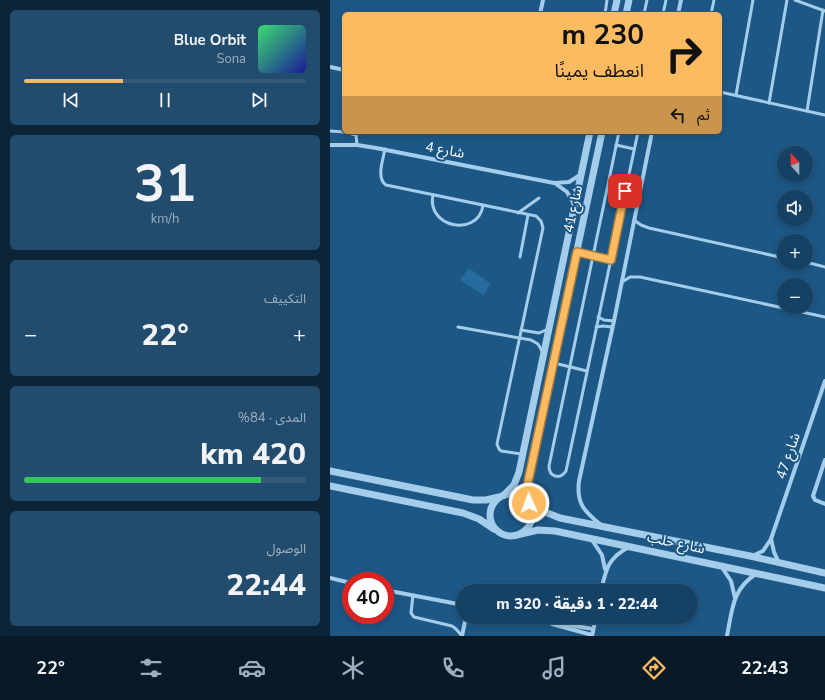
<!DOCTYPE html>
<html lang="ar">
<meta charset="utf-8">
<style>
:root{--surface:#154164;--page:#224c6d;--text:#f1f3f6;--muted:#9dafbf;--line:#345a78;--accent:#fcbb60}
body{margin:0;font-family:"Nunito Sans","Noto Sans Arabic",sans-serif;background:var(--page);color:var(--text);direction:rtl;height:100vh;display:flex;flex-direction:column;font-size:15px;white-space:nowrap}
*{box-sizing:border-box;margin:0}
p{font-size:13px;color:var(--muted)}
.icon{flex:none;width:22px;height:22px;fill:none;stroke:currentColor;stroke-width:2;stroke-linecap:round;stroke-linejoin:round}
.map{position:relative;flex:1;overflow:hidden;direction:ltr}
.sheet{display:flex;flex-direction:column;gap:10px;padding:10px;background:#0c2437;width:330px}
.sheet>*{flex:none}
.banner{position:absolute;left:12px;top:12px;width:380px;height:122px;border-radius:6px;box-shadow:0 2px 6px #0003,0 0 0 1px var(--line);direction:rtl;background:#fcbb60;color:#111;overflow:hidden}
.needle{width:26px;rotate:339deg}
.tools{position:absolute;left:447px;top:146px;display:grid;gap:8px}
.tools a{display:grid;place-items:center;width:36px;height:36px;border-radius:50%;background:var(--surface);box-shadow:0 2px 6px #0003,0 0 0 1px var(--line);font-size:20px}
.speed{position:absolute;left:12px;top:572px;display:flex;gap:8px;font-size:20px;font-weight:700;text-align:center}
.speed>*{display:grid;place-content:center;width:52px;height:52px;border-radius:50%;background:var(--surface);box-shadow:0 2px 6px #0003,0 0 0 1px var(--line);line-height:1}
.speed .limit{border:6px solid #d22;background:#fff;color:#111}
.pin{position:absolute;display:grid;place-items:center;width:34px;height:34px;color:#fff;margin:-17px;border-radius:8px;box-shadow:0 2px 6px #0006}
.me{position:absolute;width:44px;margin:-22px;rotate:358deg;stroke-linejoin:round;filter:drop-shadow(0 0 3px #0008)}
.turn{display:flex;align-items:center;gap:14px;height:84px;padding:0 12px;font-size:18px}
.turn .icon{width:52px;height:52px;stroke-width:2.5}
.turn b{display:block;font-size:28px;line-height:34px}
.then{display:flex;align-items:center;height:38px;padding:0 12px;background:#0003;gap:8px;font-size:15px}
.big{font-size:30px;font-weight:800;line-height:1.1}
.sheet .tile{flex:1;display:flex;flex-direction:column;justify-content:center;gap:6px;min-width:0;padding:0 14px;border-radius:6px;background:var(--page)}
.sheet .dial{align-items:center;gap:0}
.dial b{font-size:52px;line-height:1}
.song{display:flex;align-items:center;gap:12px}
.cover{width:48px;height:48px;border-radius:6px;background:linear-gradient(135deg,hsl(140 70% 55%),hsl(240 70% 35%))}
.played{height:4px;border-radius:2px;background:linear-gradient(90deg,var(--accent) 35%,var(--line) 35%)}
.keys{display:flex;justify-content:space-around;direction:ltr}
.heat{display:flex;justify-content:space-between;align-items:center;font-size:22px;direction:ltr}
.charge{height:6px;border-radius:3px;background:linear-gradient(90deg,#34c759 84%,var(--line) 0)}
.trip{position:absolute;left:126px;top:584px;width:242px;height:40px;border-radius:20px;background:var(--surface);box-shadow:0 2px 6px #0003,0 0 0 1px var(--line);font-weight:800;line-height:40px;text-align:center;direction:rtl}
.tab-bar{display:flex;height:64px;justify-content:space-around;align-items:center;background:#081a28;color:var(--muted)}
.tab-bar .icon{width:28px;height:28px}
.tab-bar .selected{color:var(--accent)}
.tab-bar b{font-size:18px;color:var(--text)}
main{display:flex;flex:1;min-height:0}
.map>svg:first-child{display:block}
</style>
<main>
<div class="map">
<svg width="495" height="636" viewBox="0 0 495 636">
<rect width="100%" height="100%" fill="#1c5785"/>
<path fill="#256b9e" d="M139,268L161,284L153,295L130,280Z"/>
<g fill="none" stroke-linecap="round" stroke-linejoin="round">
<g stroke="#a3cdeb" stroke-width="3">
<path d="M465,0L495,11"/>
<path d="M275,14L277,0"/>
<path d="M314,14L317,0"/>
<path d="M333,14L336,0"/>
<path d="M381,14L384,0"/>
<path d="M390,92L495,115"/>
<path d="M406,95L423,0"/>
<path d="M439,103L457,0"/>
<path d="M477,111L493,10"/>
<path d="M0,131L14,132"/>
<path d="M14,132L26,135L27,145"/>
<path d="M289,132L219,466C219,477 230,480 236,471L308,132"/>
<path d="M286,145L304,149"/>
<path d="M55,149C53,160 46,178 56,185L206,216L211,221L213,228L167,444L169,449L171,451L191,454"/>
<path d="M103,195C96,227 147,238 153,206"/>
<path d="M188,213L209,198"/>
<path d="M304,220L311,225L319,228L454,258"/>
<path d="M247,252L281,260"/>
<path d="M190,257L198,215"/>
<path d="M476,262L495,267"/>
<path d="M292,282L300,277H310L495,317"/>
<path d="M268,317L274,320L284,321"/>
<path d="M128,327L201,340L208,344L212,351"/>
<path d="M266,327L273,326L282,327"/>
<path d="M191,330L209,333L218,329"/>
<path d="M224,363L257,371"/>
<path d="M83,595L81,613L84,617L122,626L126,629L132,636"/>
</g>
<g stroke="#a3cdeb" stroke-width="4">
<path d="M210,14L213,0"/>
<path d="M348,14L351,0"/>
<path d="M0,67L14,70"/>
<path d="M0,145H27L46,148L224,183L239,182L250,175"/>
<path d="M226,184L237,192L244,204"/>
<path d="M495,460L483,496L485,500L495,504"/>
<path d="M271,525C255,512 246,504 249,481L284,321L322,132"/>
<path d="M441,539L444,552L449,563"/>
<path d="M262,540L272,555L275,569"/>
<path d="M422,556L433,551L441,539L495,381"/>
<path d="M391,566L401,581L405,598"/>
<path d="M0,578L21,583"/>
<path d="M55,590L133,605"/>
<path d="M271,591C276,569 278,558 299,547"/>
<path d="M192,617L263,629"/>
<path d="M222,624L262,635"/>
<path d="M132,636L136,617"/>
<path d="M262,636L266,617"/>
<path d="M397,636C402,611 402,589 426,574"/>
</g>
<g stroke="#a3cdeb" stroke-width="7">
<path d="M284,14L287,0"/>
<path d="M296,14L299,0"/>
<path d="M0,471L143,500H156L169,497"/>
<path d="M0,486L133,513L149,519L164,529"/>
<circle cx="181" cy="515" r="21"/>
<path d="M174,495L184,485L189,472L260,132"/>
<path d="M199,503L198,482L272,132"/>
<path d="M200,506L230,518L420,556L495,573"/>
<path d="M191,534L208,530L225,531L495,588"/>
</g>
</g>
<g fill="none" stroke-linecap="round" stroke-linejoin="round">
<defs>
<path id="route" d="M199,503L198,482L247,252L281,260L295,191"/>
</defs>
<use href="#route" stroke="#a47a3e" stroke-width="10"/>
<use href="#route" stroke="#fcbb60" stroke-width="7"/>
</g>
<g text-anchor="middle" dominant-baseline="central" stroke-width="4" stroke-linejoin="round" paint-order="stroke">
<g font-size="14" fill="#fff" stroke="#1c5785">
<text transform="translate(115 150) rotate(11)">شارع 4</text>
<text transform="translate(243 209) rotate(-78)">شارع 41</text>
<text transform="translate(458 456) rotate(-71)">شارع 47</text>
<text transform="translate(346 543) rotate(12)">شارع حلب</text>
</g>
</g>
</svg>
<div class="tools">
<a><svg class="needle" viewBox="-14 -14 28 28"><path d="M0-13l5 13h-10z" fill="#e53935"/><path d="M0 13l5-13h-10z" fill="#9dafbf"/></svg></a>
<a><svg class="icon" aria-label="sound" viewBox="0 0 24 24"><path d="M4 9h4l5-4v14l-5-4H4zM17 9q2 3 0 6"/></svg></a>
<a>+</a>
<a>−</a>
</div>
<div class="speed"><div class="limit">40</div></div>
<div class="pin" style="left:295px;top:191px;background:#d93025"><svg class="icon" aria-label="arrive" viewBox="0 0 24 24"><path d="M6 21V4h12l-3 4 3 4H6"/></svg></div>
<svg class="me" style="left:199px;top:503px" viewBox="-20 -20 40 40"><circle r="17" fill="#fcbb60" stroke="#fff" stroke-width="3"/><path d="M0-11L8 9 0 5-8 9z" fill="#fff"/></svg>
<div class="trip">22:44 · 1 دقيقة · 320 m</div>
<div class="banner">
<div class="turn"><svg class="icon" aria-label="right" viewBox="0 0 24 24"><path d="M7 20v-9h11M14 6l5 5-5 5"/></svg><div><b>230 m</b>انعطف يمينًا</div></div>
<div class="then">ثم<svg class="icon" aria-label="left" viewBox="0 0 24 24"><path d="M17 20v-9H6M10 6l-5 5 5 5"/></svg></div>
</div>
</div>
<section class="sheet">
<div class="tile">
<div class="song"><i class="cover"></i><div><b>Blue Orbit</b><p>Sona</p></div></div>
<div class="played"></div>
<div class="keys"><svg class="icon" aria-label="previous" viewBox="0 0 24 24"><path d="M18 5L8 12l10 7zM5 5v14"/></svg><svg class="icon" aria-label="pause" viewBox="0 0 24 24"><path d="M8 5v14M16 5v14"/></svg><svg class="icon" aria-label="next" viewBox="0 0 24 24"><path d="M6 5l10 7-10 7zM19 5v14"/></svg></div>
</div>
<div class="tile dial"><b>31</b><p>km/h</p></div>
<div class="tile"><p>التكييف</p>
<div class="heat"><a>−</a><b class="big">22°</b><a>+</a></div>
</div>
<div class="tile"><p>المدى · 84%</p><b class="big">420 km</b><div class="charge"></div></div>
<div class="tile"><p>الوصول</p><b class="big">22:44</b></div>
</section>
</main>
<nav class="tab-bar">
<b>22:43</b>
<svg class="icon selected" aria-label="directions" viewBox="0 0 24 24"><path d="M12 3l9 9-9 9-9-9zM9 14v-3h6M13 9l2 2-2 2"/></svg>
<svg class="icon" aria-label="music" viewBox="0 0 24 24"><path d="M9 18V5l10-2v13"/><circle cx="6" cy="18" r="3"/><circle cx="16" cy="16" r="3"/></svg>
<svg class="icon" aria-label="phone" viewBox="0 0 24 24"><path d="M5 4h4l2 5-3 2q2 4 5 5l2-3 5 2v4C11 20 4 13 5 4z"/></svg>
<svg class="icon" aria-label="climate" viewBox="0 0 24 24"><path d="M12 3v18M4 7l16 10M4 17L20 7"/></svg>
<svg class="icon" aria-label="car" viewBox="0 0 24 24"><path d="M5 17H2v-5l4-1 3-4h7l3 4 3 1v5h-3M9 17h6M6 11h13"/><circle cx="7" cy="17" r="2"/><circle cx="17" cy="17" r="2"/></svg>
<svg class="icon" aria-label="filters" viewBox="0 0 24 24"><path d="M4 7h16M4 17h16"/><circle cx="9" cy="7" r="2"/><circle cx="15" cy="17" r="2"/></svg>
<b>22°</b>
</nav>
